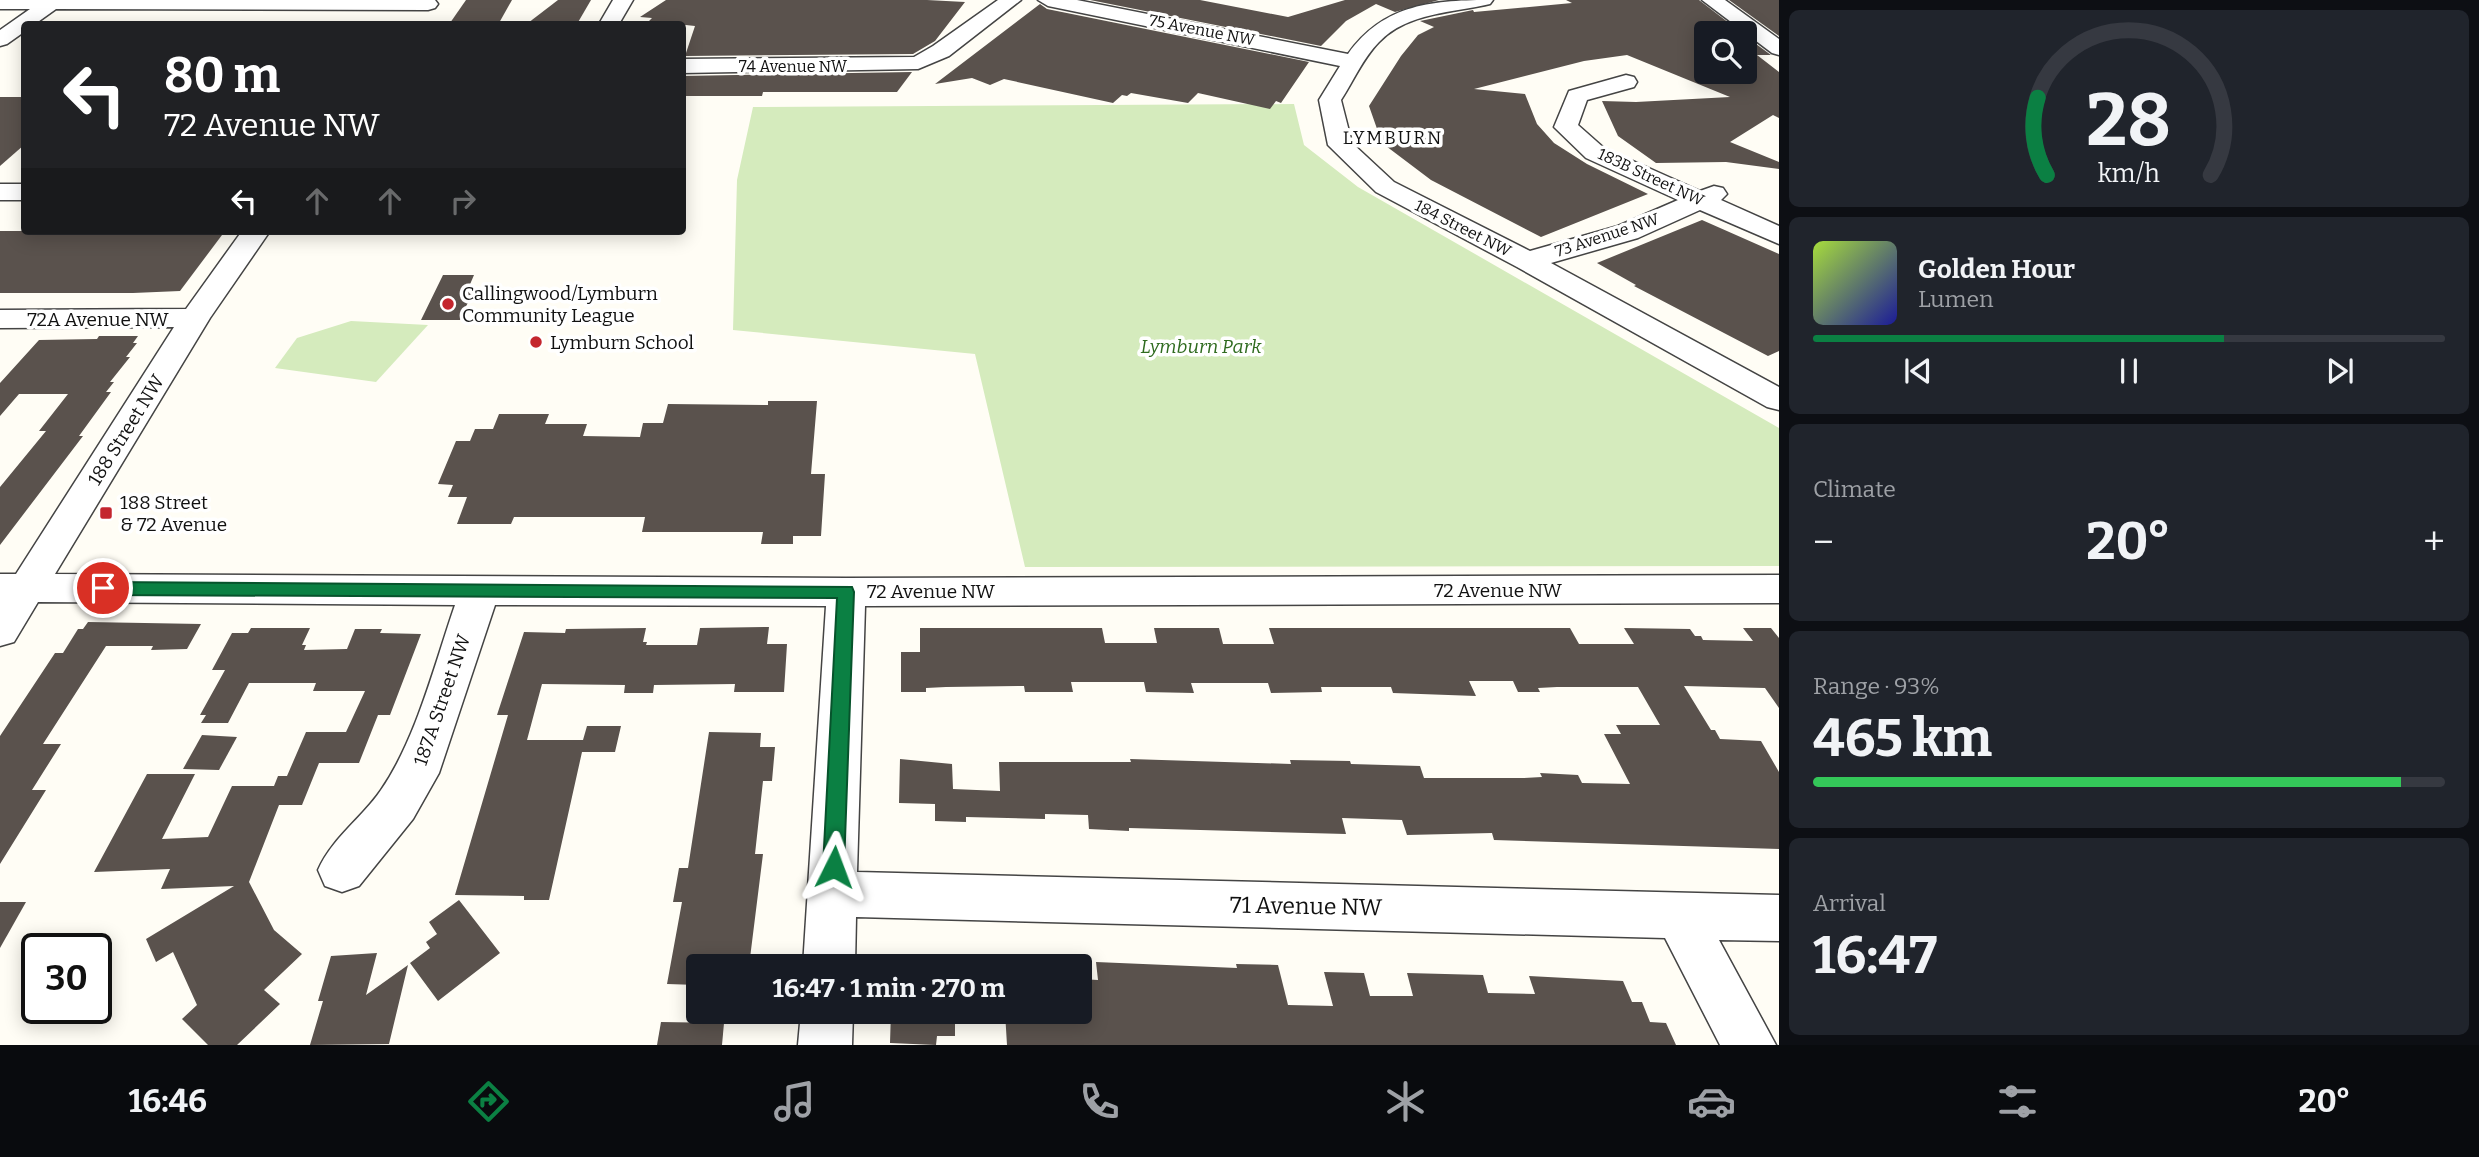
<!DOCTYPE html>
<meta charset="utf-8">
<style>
:root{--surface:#171b24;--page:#20242c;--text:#f1f3f6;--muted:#9ea1a6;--line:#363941;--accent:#0b8043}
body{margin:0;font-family:Bitter,serif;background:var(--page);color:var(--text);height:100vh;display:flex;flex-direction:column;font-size:26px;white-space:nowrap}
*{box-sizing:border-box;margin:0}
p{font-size:23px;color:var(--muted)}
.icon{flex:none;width:38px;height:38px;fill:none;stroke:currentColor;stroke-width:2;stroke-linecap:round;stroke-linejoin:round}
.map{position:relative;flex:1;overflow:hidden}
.drawer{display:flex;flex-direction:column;gap:10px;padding:10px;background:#0d0f14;width:700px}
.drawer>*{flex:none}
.banner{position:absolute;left:21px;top:21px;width:665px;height:214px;border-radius:7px;box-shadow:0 4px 18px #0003;background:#202124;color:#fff;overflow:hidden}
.buttons{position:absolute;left:1694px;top:21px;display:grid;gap:14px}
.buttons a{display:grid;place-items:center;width:63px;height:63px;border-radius:7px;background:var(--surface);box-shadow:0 4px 18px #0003;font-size:35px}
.speed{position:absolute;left:21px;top:933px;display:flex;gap:14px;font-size:35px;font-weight:700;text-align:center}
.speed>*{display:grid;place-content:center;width:91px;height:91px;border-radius:50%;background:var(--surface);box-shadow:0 4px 18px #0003;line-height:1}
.speed .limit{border:4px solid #111;border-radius:10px;background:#fff;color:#111}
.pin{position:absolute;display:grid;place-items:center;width:60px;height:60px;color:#fff;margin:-30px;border:4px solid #fff;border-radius:50%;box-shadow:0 2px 7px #0007}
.me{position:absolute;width:77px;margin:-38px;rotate:3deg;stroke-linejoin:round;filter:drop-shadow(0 0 5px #0008)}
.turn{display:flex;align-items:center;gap:24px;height:147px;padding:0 28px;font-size:32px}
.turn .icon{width:91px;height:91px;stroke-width:2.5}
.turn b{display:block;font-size:49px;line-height:60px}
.lanes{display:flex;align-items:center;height:66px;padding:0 28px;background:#0003;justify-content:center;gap:35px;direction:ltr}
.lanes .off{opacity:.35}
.big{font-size:52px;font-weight:700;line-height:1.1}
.drawer .tile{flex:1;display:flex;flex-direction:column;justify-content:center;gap:10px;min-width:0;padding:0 24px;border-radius:10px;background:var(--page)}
.drawer .dial{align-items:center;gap:0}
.dial svg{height:182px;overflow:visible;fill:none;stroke:var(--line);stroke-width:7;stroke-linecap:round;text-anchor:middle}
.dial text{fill:var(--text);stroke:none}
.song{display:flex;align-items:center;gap:21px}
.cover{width:84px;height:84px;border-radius:10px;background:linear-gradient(135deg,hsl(80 70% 55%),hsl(240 70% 35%))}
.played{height:7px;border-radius:4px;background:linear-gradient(90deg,var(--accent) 65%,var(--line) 65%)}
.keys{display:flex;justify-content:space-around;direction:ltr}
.heat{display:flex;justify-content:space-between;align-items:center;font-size:38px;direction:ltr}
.charge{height:10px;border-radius:5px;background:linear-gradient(90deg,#34c759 93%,var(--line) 0)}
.trip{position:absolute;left:686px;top:954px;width:406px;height:70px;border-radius:7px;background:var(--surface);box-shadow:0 4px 18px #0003;font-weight:700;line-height:70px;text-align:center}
.menu{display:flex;height:112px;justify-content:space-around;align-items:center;background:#090b0e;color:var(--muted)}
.menu .icon{width:49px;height:49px}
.menu .current{color:var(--accent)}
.menu b{font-size:32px;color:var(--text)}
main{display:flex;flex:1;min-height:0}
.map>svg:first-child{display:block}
</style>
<main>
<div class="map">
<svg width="1779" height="1045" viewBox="0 0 1779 1045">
<rect width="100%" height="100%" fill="#fffdf5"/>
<g fill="#d5ebbd">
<path d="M1294,104L1304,145L1358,187L1779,428V566L1025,567L975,354L733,330L737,180L753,107Z"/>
<path d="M351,321L428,325L376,382L275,368L297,338Z"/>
</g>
<g fill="#5a524d">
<path d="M466,0H512L499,23H450Z"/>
<path d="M558,0H591L577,24L528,23Z"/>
<path d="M666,0H927L965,2L935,41L913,54L685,56L695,26L649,21L652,18L640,17Z"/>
<path d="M1090,0H1200L1288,17L1345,0H1439L1395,12L1376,4L1346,21L1321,46Z"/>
<path d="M1566,0H1699L1742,33H1706V72H1745V36L1771,55H1757L1779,72V118L1773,115L1730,142L1779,162V169L1726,162L1656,163L1618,136L1602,101L1636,102L1730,97L1627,55L1584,61L1474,89L1525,94L1537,124L1554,143L1587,164L1648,194L1541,237L1431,180L1382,143L1369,106L1401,56L1418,35L1434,27L1420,21L1473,10L1474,12L1572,3Z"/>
<path d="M1729,0H1779V36Z"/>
<path d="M1040,4L1047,9L1309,62L1281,103L1276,101L1270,109L1198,93L1188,103L1131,93L1127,96L1122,95L1113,103L1004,79L990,85L972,78L935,84Z"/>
<path d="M912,72L897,92H763L762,96H682V76Z"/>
<path d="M0,97H24V145L0,166Z"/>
<path d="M1702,220L1779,254V351L1768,356L1634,286L1636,285L1597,263Z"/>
<path d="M0,231H225L180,291L133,293H0Z"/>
<path d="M443,275H474L468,289H474L460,320H421Z"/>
<path d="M99,336H138L133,343H137L126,357H130L110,382H114L106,392H111L79,436H83L0,545V487L46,431H39L68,394H19L0,416V383L39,340L97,339Z"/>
<path d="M768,401H817L811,474H825L821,536H793V544H761L763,532H642L645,517H514L511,524H457L467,497H448L453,485L438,484L456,441H470L475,429H493L499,414H549L545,424H587L583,436L640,437L643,423H663L668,404L768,405Z"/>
<path d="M88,622L201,624L187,649L151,650L153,646H106L43,744H61L32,790H46L0,864V736L55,653H63L78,629H83Z"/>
<path d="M769,627L767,644H787L784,692H734L735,684L654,685L653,693H624L625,685L542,684L527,740H583L587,726H621L615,752H582L549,900H524V896L455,895L508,715H497L524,632L565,633L566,629L646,628L643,642H647L646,645H697L700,628Z"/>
<path d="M251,628H310L302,645H306L304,650L347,649L355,629H382L380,633L421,634L390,715H378L359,763H319L302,805H279L249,882L274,930L302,954L264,990L280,1004L237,1045H208L182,1019L197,1005L173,952L156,962L146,939L234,886L161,889L170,869L94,872L147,774H195L162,839L208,837L232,786H274L278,776H287L306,732H346L365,691H313L316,683H249L228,723H201L206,715H200L225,670H212L232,633H248Z"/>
<path d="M920,628H1102L1105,643H1157L1154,628H1219L1223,644H1274L1269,628H1570L1579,644H1634L1624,628L1690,629L1695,636H1701L1703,640L1753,641L1743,628H1771L1779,638V708L1765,688L1684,686L1711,730H1715L1720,739L1761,741L1779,772V849L1494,840L1492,833L1407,835L1402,820L1342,818L1346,834L1129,828V831L1089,829L1088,815L1045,814V819L966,817V822L935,821V804L899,803L900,759L952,764L953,789L1000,791L999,762H1131L1130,759L1291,764L1290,760L1350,761L1351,764L1420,766L1424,778H1524L1542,777L1540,773L1578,775L1582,783L1630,784L1604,734H1621L1616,725H1660L1638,687H1557L1538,688L1540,692H1518L1513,681H1469L1476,696L1393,693L1391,687H1321L1322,692L1271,693L1268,683H1191L1194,693L1146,692L1144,682H1071L1073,692H1025L1024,686L946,687L926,688V692H901V652H920Z"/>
<path d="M709,732L761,733L760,747H775L772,781H763L755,854H763L750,958L732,957L730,966H698V985L667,984L682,902H673L679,868H688Z"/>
<path d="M202,735L237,737L219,770L183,769Z"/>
<path d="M459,900L500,953L438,1001L410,963L430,948L426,942L437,934L429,922Z"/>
<path d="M0,902H26L0,948Z"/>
<path d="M377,953L366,995L408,965L389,1044L310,1045L323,1001H318L331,956Z"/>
<path d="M1096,962L1237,968L1236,964L1278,965L1288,1005L1333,1006L1324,972L1364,973L1370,996H1413L1407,973L1483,975L1488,993L1535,994L1529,976L1623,981L1632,1002H1642L1650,1022L1666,1023L1676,1045H1007L1005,1012H1080V979L1098,980Z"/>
<path d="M891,1012H955V1036H937L936,1045L890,1043Z"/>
<path d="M661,1022L724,1023L722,1045H657Z"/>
</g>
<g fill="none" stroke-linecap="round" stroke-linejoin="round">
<defs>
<g id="minor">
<path d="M0,0H435L438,4L435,8L428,10L56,9L35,24H24V32L7,44L0,46V30L30,9H0Z"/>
<path d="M613,0H633L619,24H599Z"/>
<path d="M998,0H1021L949,56L918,69L682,73V59L914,57L933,46Z"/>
<path d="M1038,0H1077L1348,54C1384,3 1435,0 1493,0L1490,4C1453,13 1408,12 1379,42C1363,58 1354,80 1341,100L1352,143L1394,182L1530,251L1618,226L1678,200L1586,158L1554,127L1569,91L1626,75L1634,77L1637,82L1634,87L1587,100L1578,125L1604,148L1700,191L1714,186L1723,188L1727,194L1721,200L1779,226V244L1700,210L1638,238L1551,263L1779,387V410L1767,407L1517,267L1376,192L1328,145L1319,100L1340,66L1048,6Z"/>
<path d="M1702,0H1725L1779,39V55L1772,53Z"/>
<rect x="0" y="184" width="24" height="16"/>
<path d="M242,231H270L210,318L55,574L846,578L1779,575V603L865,606L857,872L1779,895V941L1719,940L1776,1045H1720L1665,938L856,917L855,966H803L826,606L495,605L439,773L413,819L359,886L342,892L325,886L318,870C332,838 362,818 381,790C416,740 435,663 455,605L38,602L14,642L0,646V574H16L174,327L0,328V310L186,309Z"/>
<path d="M801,1012H853L852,1045H798Z"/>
</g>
</defs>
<use href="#minor" stroke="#444" stroke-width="3"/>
<use href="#minor" fill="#fff" fill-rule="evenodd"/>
</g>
<path fill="#0b8043" stroke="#07532c" stroke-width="2" d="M103,582L852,587L854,592L844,867L841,874L834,876L826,874L823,867L837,598L103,595L94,588Z"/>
<g fill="#c4262e" stroke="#fff" stroke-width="2.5">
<circle cx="448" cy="304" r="7"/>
<circle cx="536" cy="342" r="7"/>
<rect x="99" y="506" width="14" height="14" rx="3.5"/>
</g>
<g text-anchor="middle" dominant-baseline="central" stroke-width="7" stroke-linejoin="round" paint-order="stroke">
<g font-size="16" fill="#111" stroke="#fff">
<text transform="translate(1202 30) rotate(11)">75 Avenue NW</text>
<text x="793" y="66">74 Avenue NW</text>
<text transform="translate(1651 177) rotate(25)">183B Street NW</text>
<text transform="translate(1463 228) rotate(27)">184 Street NW</text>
<text transform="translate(1607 235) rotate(-18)">73 Avenue NW</text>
</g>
<g font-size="18" letter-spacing="2" fill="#111" stroke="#fff">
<text x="1393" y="138">LYMBURN</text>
</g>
<g font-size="19" fill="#111" stroke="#fff" text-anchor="start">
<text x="462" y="293">Callingwood/Lymburn<tspan x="462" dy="22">Community League</tspan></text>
<text x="550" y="342">Lymburn School</text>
<text x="120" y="502">188 Street<tspan x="120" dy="22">&amp; 72 Avenue</tspan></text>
</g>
<g font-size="19" fill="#111" stroke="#fff">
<text x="98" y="319">72A Avenue NW</text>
<text transform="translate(126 430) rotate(-58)">188 Street NW</text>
<text x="1498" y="590">72 Avenue NW</text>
<text x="931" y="591">72 Avenue NW</text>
<text transform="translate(442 700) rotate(-71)">187A Street NW</text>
</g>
<g font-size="19" font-style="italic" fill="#2f6b1f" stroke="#fff">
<text x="1201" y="346">Lymburn Park</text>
</g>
<g font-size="23" fill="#111" stroke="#fff">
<text transform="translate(1306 906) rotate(1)">71 Avenue NW</text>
</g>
</g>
</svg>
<div class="buttons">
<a><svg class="icon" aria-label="search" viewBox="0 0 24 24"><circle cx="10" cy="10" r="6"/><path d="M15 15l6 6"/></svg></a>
</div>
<div class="speed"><div class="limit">30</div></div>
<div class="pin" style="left:103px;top:588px;background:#d93025"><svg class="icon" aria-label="arrive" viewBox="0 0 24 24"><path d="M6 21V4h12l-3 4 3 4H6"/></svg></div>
<svg class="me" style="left:834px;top:867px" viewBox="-20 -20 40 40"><path d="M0-17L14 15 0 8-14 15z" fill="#0b8043" stroke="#fff" stroke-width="4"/></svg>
<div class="trip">16:47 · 1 min · 270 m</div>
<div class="banner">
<div class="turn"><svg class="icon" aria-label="left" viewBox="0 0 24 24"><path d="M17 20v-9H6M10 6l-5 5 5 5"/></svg><div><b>80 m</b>72 Avenue NW</div></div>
<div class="lanes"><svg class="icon" aria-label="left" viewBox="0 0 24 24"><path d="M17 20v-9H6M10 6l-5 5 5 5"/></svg><svg class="icon off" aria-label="ahead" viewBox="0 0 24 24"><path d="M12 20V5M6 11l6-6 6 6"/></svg><svg class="icon off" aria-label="ahead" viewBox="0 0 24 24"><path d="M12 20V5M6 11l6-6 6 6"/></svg><svg class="icon off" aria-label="right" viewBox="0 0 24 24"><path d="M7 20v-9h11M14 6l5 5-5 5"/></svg></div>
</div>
</div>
<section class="drawer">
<div class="tile dial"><svg viewBox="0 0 100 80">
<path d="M14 69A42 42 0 1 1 86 69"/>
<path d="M14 69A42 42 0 0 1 10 35" stroke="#0b8043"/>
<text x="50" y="56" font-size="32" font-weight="700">28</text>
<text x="50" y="72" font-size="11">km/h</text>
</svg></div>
<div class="tile">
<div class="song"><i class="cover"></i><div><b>Golden Hour</b><p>Lumen</p></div></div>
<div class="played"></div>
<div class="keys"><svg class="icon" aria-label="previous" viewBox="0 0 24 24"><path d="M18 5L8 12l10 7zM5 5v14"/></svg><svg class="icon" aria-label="pause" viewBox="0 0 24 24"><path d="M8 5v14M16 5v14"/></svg><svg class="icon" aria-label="next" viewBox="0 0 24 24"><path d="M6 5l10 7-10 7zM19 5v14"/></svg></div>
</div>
<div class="tile"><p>Climate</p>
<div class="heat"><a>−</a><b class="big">20°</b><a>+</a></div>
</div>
<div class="tile"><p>Range · 93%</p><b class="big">465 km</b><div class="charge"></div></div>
<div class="tile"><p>Arrival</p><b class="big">16:47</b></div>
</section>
</main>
<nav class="menu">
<b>16:46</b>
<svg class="icon current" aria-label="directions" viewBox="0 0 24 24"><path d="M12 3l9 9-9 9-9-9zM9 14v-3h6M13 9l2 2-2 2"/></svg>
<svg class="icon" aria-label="music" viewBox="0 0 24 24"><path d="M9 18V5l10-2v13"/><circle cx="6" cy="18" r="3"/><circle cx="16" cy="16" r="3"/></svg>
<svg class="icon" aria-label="phone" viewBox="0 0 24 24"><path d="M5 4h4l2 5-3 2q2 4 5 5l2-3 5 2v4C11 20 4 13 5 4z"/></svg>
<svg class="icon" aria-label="climate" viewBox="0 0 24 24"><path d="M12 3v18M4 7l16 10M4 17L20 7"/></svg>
<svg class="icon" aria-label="car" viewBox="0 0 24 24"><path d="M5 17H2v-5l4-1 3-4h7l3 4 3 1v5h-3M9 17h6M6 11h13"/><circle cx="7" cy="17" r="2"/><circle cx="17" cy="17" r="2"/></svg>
<svg class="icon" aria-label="filters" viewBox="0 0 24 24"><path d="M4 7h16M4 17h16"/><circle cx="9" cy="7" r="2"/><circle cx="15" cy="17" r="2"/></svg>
<b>20°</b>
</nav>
